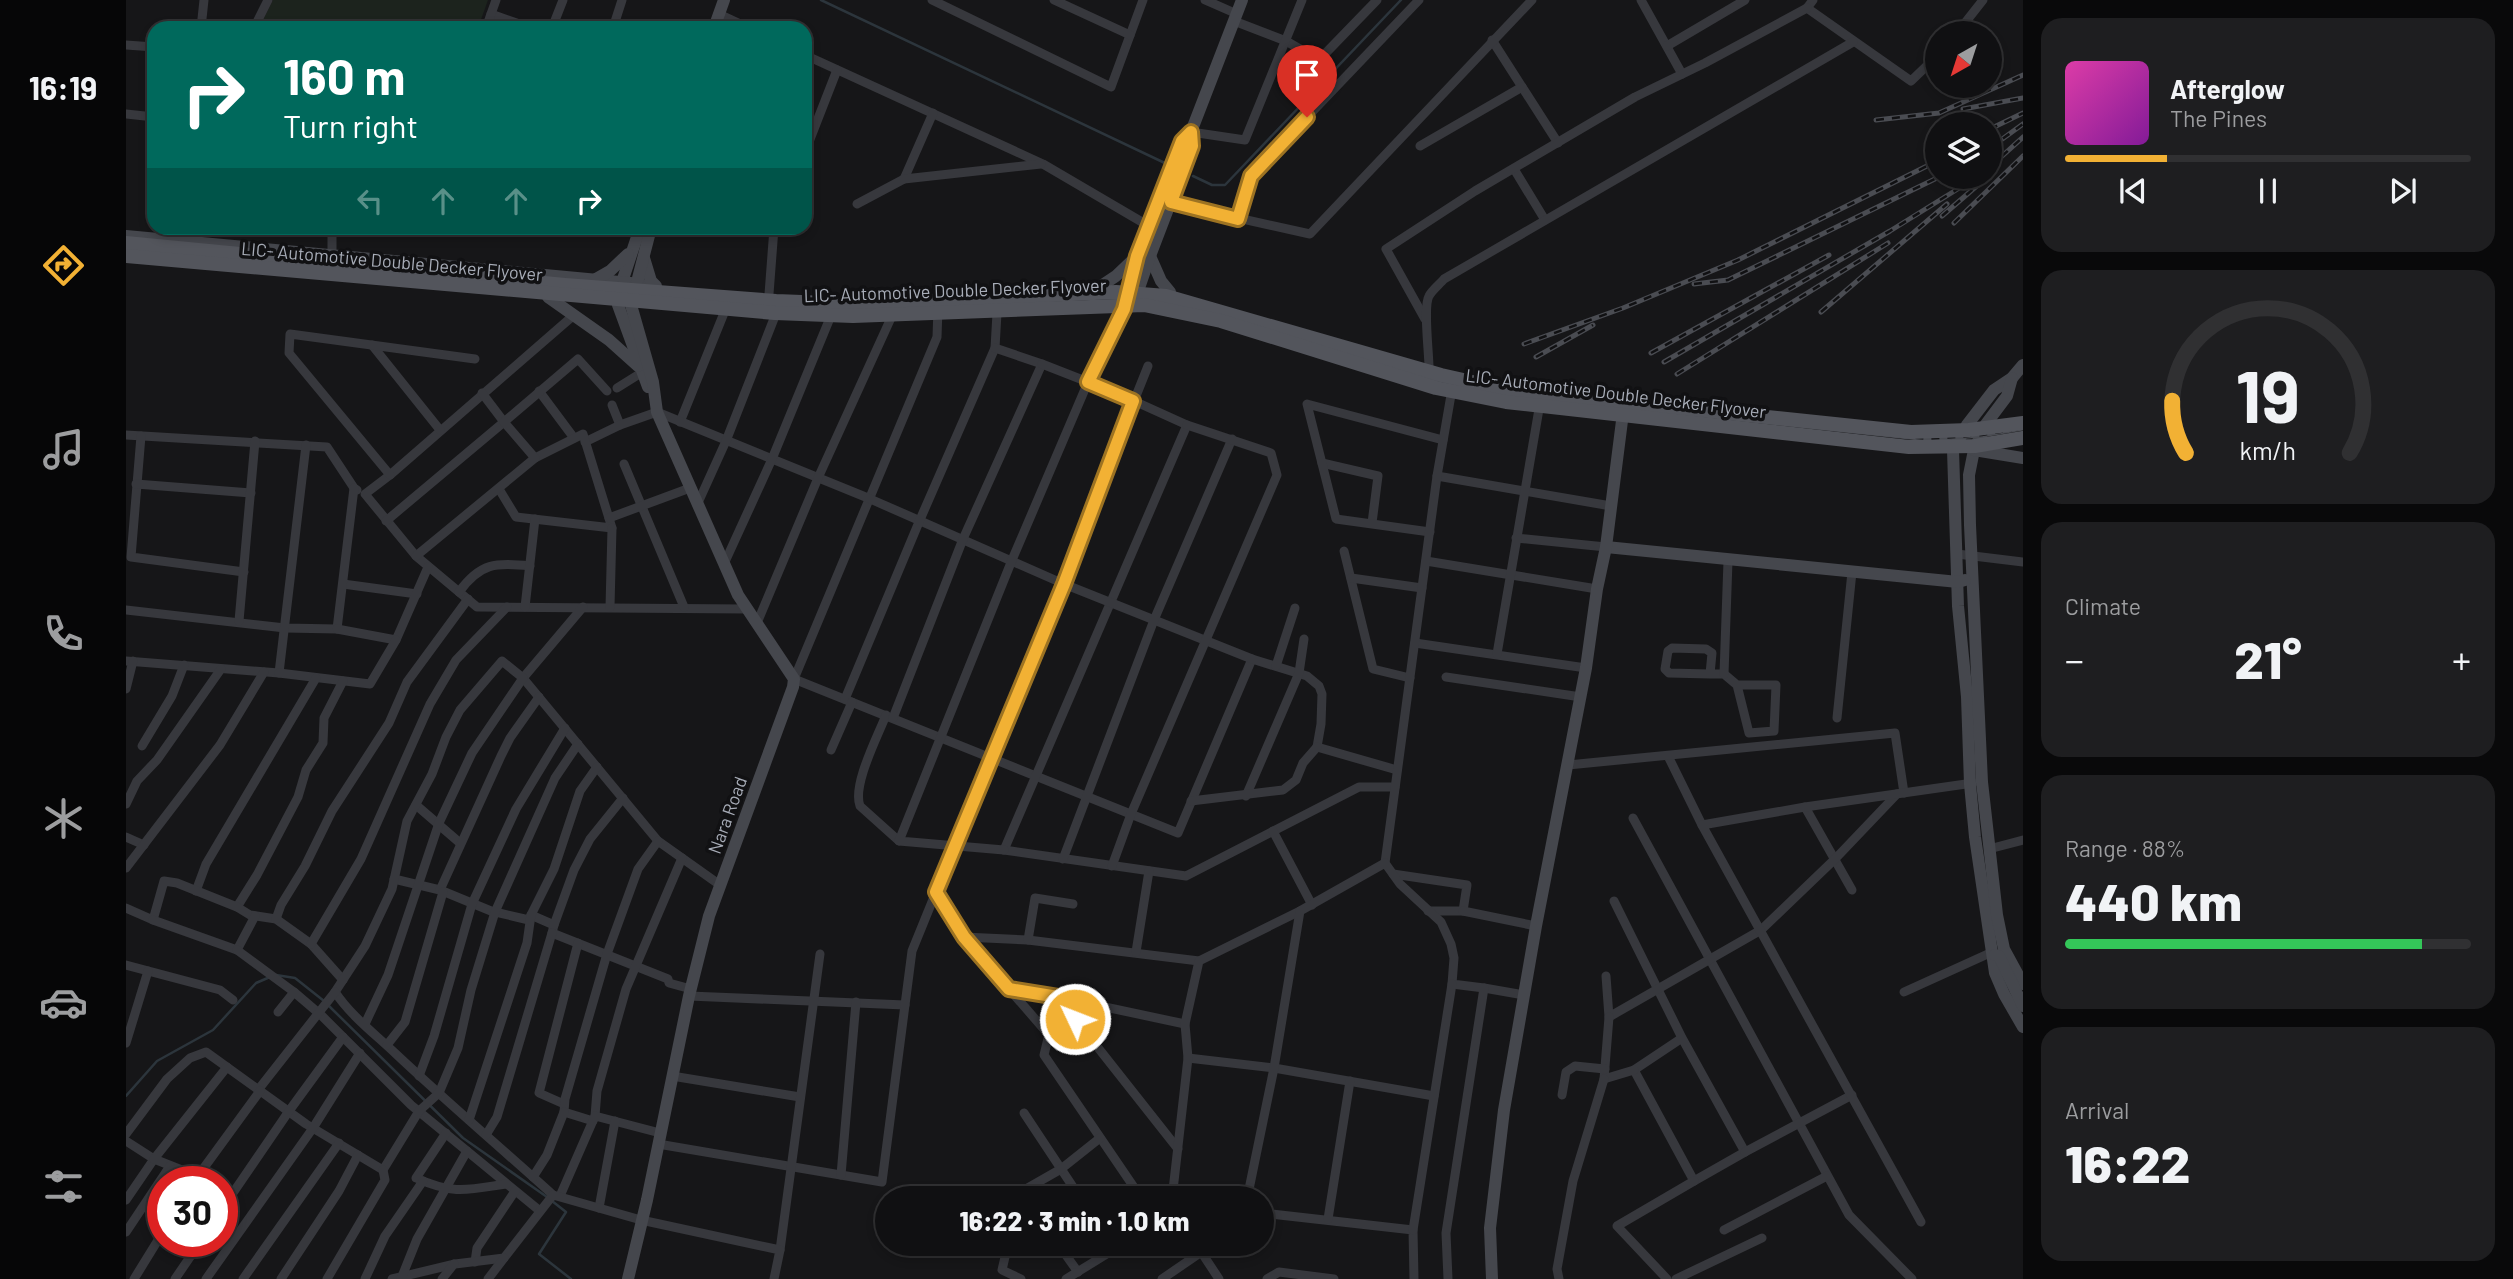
<!DOCTYPE html>
<meta charset="utf-8">
<style>
:root{--surface:#101012;--page:#1e1e20;--text:#f1f3f6;--muted:#9c9d9f;--line:#303032;--accent:#f2b134}
body{margin:0;font-family:Barlow,sans-serif;background:var(--page);color:var(--text);height:100vh;display:flex;flex-direction:column;font-size:26px;white-space:nowrap}
*{box-sizing:border-box;margin:0}
p{font-size:23px;color:var(--muted)}
.icon{flex:none;width:38px;height:38px;fill:none;stroke:currentColor;stroke-width:2;stroke-linecap:round;stroke-linejoin:round}
.map{position:relative;flex:1;overflow:hidden}
.drawer{display:flex;flex-direction:column;gap:18px;padding:18px;background:#09090a;width:490px}
.drawer>*{flex:none}
.hud{position:absolute;left:21px;top:21px;width:665px;height:214px;border-radius:21px;box-shadow:0 4px 10px #0003,0 0 0 2px var(--line);background:#00695c;color:#fff;overflow:hidden}
.needle{width:46px;rotate:219deg}
.fabs{position:absolute;left:1799px;top:21px;display:grid;gap:14px}
.fabs a{display:grid;place-items:center;width:77px;height:77px;border-radius:50%;background:var(--surface);box-shadow:0 4px 10px #0003,0 0 0 2px var(--line);font-size:35px}
.speed{position:absolute;left:21px;top:1166px;display:flex;gap:14px;font-size:35px;font-weight:700;text-align:center}
.speed>*{display:grid;place-content:center;width:91px;height:91px;border-radius:50%;background:var(--surface);box-shadow:0 4px 10px #0003,0 0 0 2px var(--line);line-height:1}
.speed .limit{border:10px solid #d22;background:#fff;color:#111}
.pin{position:absolute;display:grid;place-items:center;width:60px;height:60px;color:#fff;margin:-72px -30px;border-radius:50% 50% 50% 0;rotate:-45deg;box-shadow:0 0 7px #0007}
.pin .icon{rotate:45deg}
.me{position:absolute;width:77px;margin:-38px;rotate:313deg;stroke-linejoin:round;filter:drop-shadow(0 0 5px #0008)}
.turn{display:flex;align-items:center;gap:24px;height:147px;padding:0 21px;font-size:32px}
.turn .icon{width:91px;height:91px;stroke-width:2.5}
.turn b{display:block;font-size:49px;line-height:60px}
.lanes{display:flex;align-items:center;height:66px;padding:0 21px;background:#0003;justify-content:center;gap:35px;direction:ltr}
.lanes .off{opacity:.35}
.big{font-size:52px;font-weight:800;line-height:1.1}
.drawer .card{flex:1;display:flex;flex-direction:column;justify-content:center;gap:10px;min-width:0;padding:0 24px;border-radius:21px;background:var(--page)}
.drawer .dial{align-items:center;gap:0}
.dial svg{height:182px;overflow:visible;fill:none;stroke:var(--line);stroke-width:7;stroke-linecap:round;text-anchor:middle}
.dial text{fill:var(--text);stroke:none}
.song{display:flex;align-items:center;gap:21px}
.cover{width:84px;height:84px;border-radius:10px;background:linear-gradient(135deg,hsl(320 70% 55%),hsl(290 70% 35%))}
.played{height:7px;border-radius:4px;background:linear-gradient(90deg,var(--accent) 25%,var(--line) 25%)}
.keys{display:flex;justify-content:space-around;direction:ltr}
.heat{display:flex;justify-content:space-between;align-items:center;font-size:38px;direction:ltr}
.charge{height:10px;border-radius:5px;background:linear-gradient(90deg,#34c759 88%,var(--line) 0)}
.trip{position:absolute;left:749px;top:1186px;width:399px;height:70px;border-radius:35px;background:var(--surface);box-shadow:0 4px 10px #0003,0 0 0 2px var(--line);font-weight:800;line-height:70px;text-align:center}
main{display:flex;flex:1;min-height:0}
.menu{display:flex;flex-direction:column;width:126px;justify-content:space-around;align-items:center;background:#060607;color:var(--muted)}
.menu .icon{width:49px;height:49px}
.menu .active{color:var(--accent)}
.menu b{font-size:32px;color:var(--text)}
.map>svg:first-child{display:block}
</style>
<main>
<nav class="menu">
<b>16:19</b>
<svg class="icon active" aria-label="directions" viewBox="0 0 24 24"><path d="M12 3l9 9-9 9-9-9zM9 14v-3h6M13 9l2 2-2 2"/></svg>
<svg class="icon" aria-label="music" viewBox="0 0 24 24"><path d="M9 18V5l10-2v13"/><circle cx="6" cy="18" r="3"/><circle cx="16" cy="16" r="3"/></svg>
<svg class="icon" aria-label="phone" viewBox="0 0 24 24"><path d="M5 4h4l2 5-3 2q2 4 5 5l2-3 5 2v4C11 20 4 13 5 4z"/></svg>
<svg class="icon" aria-label="climate" viewBox="0 0 24 24"><path d="M12 3v18M4 7l16 10M4 17L20 7"/></svg>
<svg class="icon" aria-label="car" viewBox="0 0 24 24"><path d="M5 17H2v-5l4-1 3-4h7l3 4 3 1v5h-3M9 17h6M6 11h13"/><circle cx="7" cy="17" r="2"/><circle cx="17" cy="17" r="2"/></svg>
<svg class="icon" aria-label="filters" viewBox="0 0 24 24"><path d="M4 7h16M4 17h16"/><circle cx="9" cy="7" r="2"/><circle cx="15" cy="17" r="2"/></svg>
</nav>
<div class="map">
<svg width="1897" height="1279" viewBox="0 0 1897 1279">
<rect width="100%" height="100%" fill="#161618"/>
<path fill="#1c231d" d="M147,0H362L352,28H133Z"/>
<g fill="none" stroke-linecap="round" stroke-linejoin="round">
<g stroke="#2c353c" stroke-width="2.5">
<path d="M695,0L1043,165"/>
<path d="M1067,176L1086,185H1099L1275,0"/>
<path d="M150,975L169,978L198,1001"/>
<path d="M203,1006L337,1138L421,1197"/>
<path d="M0,1096L31,1061L87,1030L130,983L144,977"/>
<path d="M426,1201L440,1212L413,1254L445,1279"/>
</g>
<g stroke="#37383d" stroke-width="9">
<path d="M806,0L985,87L1017,0"/>
<path d="M928,0L1004,35"/>
<path d="M1079,0L1111,14"/>
<path d="M1515,0L1556,74"/>
<path d="M1687,0L1681,8L1785,81L1811,56"/>
<path d="M365,14L405,28"/>
<path d="M593,14L623,28"/>
<path d="M1108,21L1160,41L1193,60L1251,0"/>
<path d="M75,28L78,0"/>
<path d="M128,28L142,0"/>
<path d="M360,28L370,0"/>
<path d="M426,28L437,0"/>
<path d="M487,28L496,0"/>
<path d="M1831,33L1857,0"/>
<path d="M1366,40L1432,143"/>
<path d="M0,45L28,47"/>
<path d="M1541,46L1619,0"/>
<path d="M679,55L917,164L1033,232"/>
<path d="M0,114L28,117"/>
<path d="M1065,132L1119,140L1176,0"/>
<path d="M1294,146L1396,87"/>
<path d="M679,152L711,70"/>
<path d="M1388,169L1419,220"/>
<path d="M778,179L807,113"/>
<path d="M1045,203L1184,234L1406,0"/>
<path d="M731,204L778,179L915,164"/>
<path d="M1112,219L1125,176L1293,0"/>
<path d="M206,228V255"/>
<path d="M643,294L648,228"/>
<path d="M812,308L811,337L668,679L1052,833L1126,659"/>
<path d="M998,309L962,382L1008,401L938,584L810,892L838,937L902,940L1073,961"/>
<path d="M448,315L264,475L239,494L290,556L351,607L620,609"/>
<path d="M1299,319L1260,249L1349,191L1509,97L1579,63L1681,8"/>
<path d="M246,345L314,430"/>
<path d="M1022,366L1008,401L1061,425L878,850L1060,876L1233,787H1269"/>
<path d="M1303,368C1303,352 1297,306 1303,296C1306,290 1314,284 1318,279L1727,42"/>
<path d="M491,388L515,373"/>
<path d="M413,391L448,438"/>
<path d="M486,405L494,425"/>
<path d="M554,422L598,313"/>
<path d="M0,435L201,447L228,488L231,490"/>
<path d="M15,436L5,557L118,572"/>
<path d="M459,442L494,425L531,412L742,498L938,584L1126,659L1181,676L1193,686L1196,694L1195,724L1191,747L1271,770"/>
<path d="M1196,463L1252,476L1246,523"/>
<path d="M498,464L558,607"/>
<path d="M264,475L163,353L164,334L349,359"/>
<path d="M1311,476L1485,506"/>
<path d="M10,484L125,493"/>
<path d="M373,489L390,517L486,528L457,434L409,458"/>
<path d="M571,505L600,441L649,316"/>
<path d="M483,518L564,488"/>
<path d="M260,521L378,422L356,393"/>
<path d="M1304,532L1210,519L1181,404L1317,440"/>
<path d="M1390,538L1480,547"/>
<path d="M1218,551L1247,669L1284,678"/>
<path d="M1831,554L1897,562"/>
<path d="M290,556L409,458L378,422L452,359L481,391"/>
<path d="M1300,561L1471,589"/>
<path d="M598,564L646,459L704,318"/>
<path d="M1225,578L1296,588"/>
<path d="M217,584L291,594"/>
<path d="M333,592C354,563 370,562 404,566"/>
<path d="M399,607L409,519"/>
<path d="M457,607L397,678L532,841L594,885"/>
<path d="M484,607L486,528"/>
<path d="M0,610L159,628L211,629L228,488"/>
<path d="M113,621L129,441"/>
<path d="M631,623L692,478L765,318"/>
<path d="M211,629L270,640L302,567"/>
<path d="M1289,643L1460,668"/>
<path d="M1371,654L1413,409"/>
<path d="M0,661L153,673L180,445"/>
<path d="M1150,666L1169,608"/>
<path d="M153,673L244,684L270,640"/>
<path d="M1584,674L1543,673L1539,669L1542,651L1546,648L1580,649L1586,653L1584,674H1598L1611,685H1650L1648,731L1623,733L1611,685"/>
<path d="M1598,674L1602,561"/>
<path d="M1320,677L1455,697"/>
<path d="M0,689L7,661"/>
<path d="M719,699L793,522L869,348L871,313"/>
<path d="M760,715C752,736 726,785 734,806L773,841"/>
<path d="M767,718L837,539L916,364L869,348"/>
<path d="M1711,718L1726,572"/>
<path d="M16,746L46,696L58,665"/>
<path d="M705,750L726,702"/>
<path d="M1542,756L1576,825"/>
<path d="M1442,765L1769,733L1778,793"/>
<path d="M1120,796L1173,673L1178,639"/>
<path d="M1065,801L1157,790L1170,780L1177,763L1191,747"/>
<path d="M0,804L11,781L31,760L95,669"/>
<path d="M290,805L334,843"/>
<path d="M1679,807L1726,890"/>
<path d="M1507,818L1723,1215L1786,1279"/>
<path d="M1147,831L1186,905"/>
<path d="M0,837L18,845"/>
<path d="M1863,849L1897,840"/>
<path d="M878,850L773,841L886,560L962,382L916,364"/>
<path d="M937,859L1028,620L1106,439"/>
<path d="M1259,863L1311,476L1325,395"/>
<path d="M986,866L1005,814L1151,475L1145,453L1061,425"/>
<path d="M0,868L94,745L138,672"/>
<path d="M1267,874L1341,885L1337,911H1302"/>
<path d="M268,879L314,890L365,911L403,920L405,915L428,925L426,933L542,979L543,983L565,989"/>
<path d="M314,890L375,756L384,738L413,697"/>
<path d="M70,891L80,864L190,678"/>
<path d="M1488,901L1556,1038L1619,1152L1568,1181L1508,1070L1556,1038"/>
<path d="M111,907L131,875L172,797L180,770L197,743L198,718L217,681"/>
<path d="M0,908L27,920L38,881L51,883L111,907L124,915L150,919L185,944L217,980"/>
<path d="M1337,911L1410,926"/>
<path d="M150,919L155,905L179,866L206,811L263,723L281,682L342,599"/>
<path d="M27,920L111,950L129,916"/>
<path d="M428,925L448,870L464,839L497,798"/>
<path d="M838,937L923,1035"/>
<path d="M902,940L909,898L947,904"/>
<path d="M185,944L235,859L304,704L330,660L381,607"/>
<path d="M111,950L168,992"/>
<path d="M1010,952L1023,871"/>
<path d="M0,965L94,990L107,1000"/>
<path d="M1480,976L1483,1017L1635,930L1710,858L1771,794"/>
<path d="M1358,988L1398,995"/>
<path d="M883,989L932,997L918,1055L1016,1199"/>
<path d="M1778,992L1864,953"/>
<path d="M563,996L779,1005"/>
<path d="M152,1012L168,992L196,1016L285,1105L414,1211"/>
<path d="M1483,1017L1478,1079L1508,1070"/>
<path d="M239,1024L262,975L313,823L346,753L397,678L376,661L334,710L320,737L306,774L281,821L266,889L239,946L209,992C225,1016 249,1034 270,1054C321,1102 375,1148 427,1195"/>
<path d="M0,1043L22,971"/>
<path d="M261,1045L279,1022L317,892"/>
<path d="M1062,1058L1148,1068L1308,1096"/>
<path d="M293,1076L308,1036L346,904L390,809L439,728"/>
<path d="M546,1076L674,1097"/>
<path d="M132,1090L209,992"/>
<path d="M1436,1095L1440,1072L1449,1066L1479,1069"/>
<path d="M438,1104L413,1093L452,943"/>
<path d="M898,1113L955,1199"/>
<path d="M469,1116L471,1091L500,989L556,858"/>
<path d="M343,1120L401,943L405,915L428,869L454,791L471,767"/>
<path d="M467,1121L438,1112L439,1099L481,954L512,869L532,841"/>
<path d="M320,1133L290,1178C328,1195 341,1190 380,1184"/>
<path d="M0,1134L41,1079L64,1058L80,1052L180,1124L257,1170L293,1111L313,1093L332,1048L345,990L369,912L429,778L452,744"/>
<path d="M360,1135L371,1117L426,933"/>
<path d="M0,1141L28,1159L0,1200"/>
<path d="M532,1144L756,1182L786,951L810,892"/>
<path d="M1052,1149L932,997L1059,1024"/>
<path d="M1619,1152L1726,1095"/>
<path d="M715,1175L730,1002"/>
<path d="M71,1176L28,1159L101,1067"/>
<path d="M407,1177L421,1155L438,1112"/>
<path d="M69,1180L134,1091"/>
<path d="M434,1196L469,1116L534,1133"/>
<path d="M891,1199L893,1193L935,1169L974,1138"/>
<path d="M1046,1199L1062,1058L1059,1024L1073,961L1174,911"/>
<path d="M1121,1199L1148,1068L1174,911L1259,863L1274,884L1315,922L1325,944L1328,958L1326,984L1358,988L1320,1233L1322,1279"/>
<path d="M473,1208L489,1121"/>
<path d="M96,1209L163,1111L217,1037"/>
<path d="M1136,1213L1287,1230L1288,1279"/>
<path d="M1202,1219L1224,1081"/>
<path d="M1795,1222L1576,825L1679,807L1847,783"/>
<path d="M1287,1230L1326,984"/>
<path d="M1598,1230L1701,1176"/>
<path d="M0,1232L44,1166"/>
<path d="M882,1244L876,1270L895,1279"/>
<path d="M932,1244L952,1272"/>
<path d="M1070,1244L1093,1279"/>
<path d="M654,1250L694,954"/>
<path d="M349,1262L351,1248L389,1191"/>
<path d="M8,1279L37,1232"/>
<path d="M49,1279L75,1241"/>
<path d="M80,1279L187,1128L234,1053"/>
<path d="M117,1279L213,1143"/>
<path d="M155,1279L213,1191L232,1155"/>
<path d="M201,1279L259,1180L257,1170"/>
<path d="M239,1279L259,1236L297,1181"/>
<path d="M266,1279L329,1264L378,1258L427,1195L515,1220L654,1250L648,1279"/>
<path d="M275,1279L291,1239L341,1151"/>
<path d="M316,1279L328,1264"/>
<path d="M362,1279L378,1258"/>
<path d="M940,1279L997,1244"/>
<path d="M1036,1279L1087,1244"/>
<path d="M1141,1279L1153,1272L1208,1279"/>
<path d="M1433,1279L1431,1269L1447,1181L1478,1079"/>
<path d="M1541,1279L1491,1226L1568,1181"/>
<path d="M1550,1279L1636,1238"/>
</g>
<g stroke="#45474d" stroke-width="12">
<path d="M588,28L598,0"/>
<path d="M514,228L496,282L492,305L522,387"/>
<path d="M0,236L515,284"/>
<path d="M1024,256L1035,281L1044,292"/>
<path d="M518,258L525,281L530,286"/>
<path d="M470,279L484,271L502,254"/>
<path d="M972,288L990,276L1010,257"/>
<path d="M422,297L483,340L512,366"/>
<path d="M999,302C1006,250 1038,191 1056,141L1065,132L1116,0"/>
<path d="M1012,304L1013,288L1024,256L1066,146L1065,132"/>
<path d="M1897,365L1886,378L1868,390L1841,425L1827,450L1832,606L1841,697L1844,784L1849,837L1869,973L1878,994L1897,1027"/>
<path d="M1886,378L1881,396L1860,424L1848,450L1843,475L1844,525L1856,782L1871,915L1878,949L1897,984"/>
<path d="M1848,450L1897,458"/>
<path d="M1480,547L1832,582L1839,580"/>
<path d="M1869,955L1873,956L1897,1006"/>
<path d="M502,1279L521,1200L563,996L583,916L667,687L668,679L612,595L531,412L527,382L505,305L525,228"/>
<path d="M1366,1279L1364,1228L1378,1110L1410,926L1460,668L1471,589L1480,547L1498,405"/>
</g>
<defs>
<g id="rail">
<path d="M1837,109L1897,98"/>
<path d="M1750,120L1813,113L1897,75"/>
<path d="M1864,129L1897,113"/>
<path d="M1864,148L1897,124"/>
<path d="M1864,167L1897,137"/>
<path d="M1816,216L1853,184"/>
<path d="M1828,223L1897,156"/>
<path d="M0,247L325,279L662,306L773,308L968,297H1012L1061,303L1311,379L1376,393L1802,439L1856,435L1897,428"/>
<path d="M1568,284L1602,280L1813,177"/>
<path d="M1695,312L1821,204"/>
<path d="M1398,344L1497,308L1612,260L1811,161"/>
<path d="M1525,353L1703,255"/>
<path d="M1410,357L1467,325"/>
<path d="M1538,362L1764,231L1851,177"/>
<path d="M1551,374L1762,243"/>
</g>
</defs>
<use href="#rail" stroke="#4a4c52" stroke-width="5"/>
<use href="#rail" stroke="#111113" stroke-width="2.5" stroke-dasharray="8" stroke-linecap="butt"/>
<g stroke="#53555c" stroke-width="14">
<path d="M0,243L439,285L650,301L727,304L990,292L1040,296L1315,375L1382,390L1785,432L1843,430L1897,423"/>
<path d="M0,256L649,313L727,316L1018,305L1095,321L1310,388L1380,402L1783,447L1849,446L1897,438"/>
</g>
</g>
<g fill="none" stroke-linecap="round" stroke-linejoin="round">
<defs>
<path id="route" d="M949,1019L932,997L883,989L838,937L810,892L938,584L1007,401L962,382L998,309L1011,256L1056,141L1065,132L1066,146L1045,202L1112,219L1125,176L1181,117"/>
</defs>
<use href="#route" stroke="#9d7322" stroke-width="18"/>
<use href="#route" stroke="#f2b134" stroke-width="12"/>
</g>
<g text-anchor="middle" dominant-baseline="central" stroke-width="7" stroke-linejoin="round" paint-order="stroke">
<g font-size="18" fill="#a8adb8" stroke="#111113">
<text transform="translate(266 261) rotate(5)">LIC- Automotive Double Decker Flyover</text>
<text transform="translate(829 290) rotate(-2)">LIC- Automotive Double Decker Flyover</text>
<text transform="translate(1490 393) rotate(7)">LIC- Automotive Double Decker Flyover</text>
<text transform="translate(601 815) rotate(-70)">Nara Road</text>
</g>
</g>
</svg>
<div class="fabs">
<a><svg class="needle" viewBox="-14 -14 28 28"><path d="M0-13l5 13h-10z" fill="#e53935"/><path d="M0 13l5-13h-10z" fill="#9c9d9f"/></svg></a>
<a><svg class="icon" aria-label="layers" viewBox="0 0 24 24"><path d="M12 4l9 5-9 5-9-5zM3 14l9 5 9-5"/></svg></a>
</div>
<div class="speed"><div class="limit">30</div></div>
<div class="pin" style="left:1181px;top:117px;background:#d93025"><svg class="icon" aria-label="arrive" viewBox="0 0 24 24"><path d="M6 21V4h12l-3 4 3 4H6"/></svg></div>
<svg class="me" style="left:949px;top:1019px" viewBox="-20 -20 40 40"><circle r="17" fill="#f2b134" stroke="#fff" stroke-width="3"/><path d="M0-11L8 9 0 5-8 9z" fill="#fff"/></svg>
<div class="trip">16:22 · 3 min · 1.0 km</div>
<div class="hud">
<div class="turn"><svg class="icon" aria-label="right" viewBox="0 0 24 24"><path d="M7 20v-9h11M14 6l5 5-5 5"/></svg><div><b>160 m</b>Turn right</div></div>
<div class="lanes"><svg class="icon off" aria-label="left" viewBox="0 0 24 24"><path d="M17 20v-9H6M10 6l-5 5 5 5"/></svg><svg class="icon off" aria-label="ahead" viewBox="0 0 24 24"><path d="M12 20V5M6 11l6-6 6 6"/></svg><svg class="icon off" aria-label="ahead" viewBox="0 0 24 24"><path d="M12 20V5M6 11l6-6 6 6"/></svg><svg class="icon" aria-label="right" viewBox="0 0 24 24"><path d="M7 20v-9h11M14 6l5 5-5 5"/></svg></div>
</div>
</div>
<section class="drawer">
<div class="card">
<div class="song"><i class="cover"></i><div><b>Afterglow</b><p>The Pines</p></div></div>
<div class="played"></div>
<div class="keys"><svg class="icon" aria-label="previous" viewBox="0 0 24 24"><path d="M18 5L8 12l10 7zM5 5v14"/></svg><svg class="icon" aria-label="pause" viewBox="0 0 24 24"><path d="M8 5v14M16 5v14"/></svg><svg class="icon" aria-label="next" viewBox="0 0 24 24"><path d="M6 5l10 7-10 7zM19 5v14"/></svg></div>
</div>
<div class="card dial"><svg viewBox="0 0 100 80">
<path d="M14 69A42 42 0 1 1 86 69"/>
<path d="M14 69A42 42 0 0 1 8 46" stroke="#f2b134"/>
<text x="50" y="56" font-size="32" font-weight="700">19</text>
<text x="50" y="72" font-size="11">km/h</text>
</svg></div>
<div class="card"><p>Climate</p>
<div class="heat"><a>−</a><b class="big">21°</b><a>+</a></div>
</div>
<div class="card"><p>Range · 88%</p><b class="big">440 km</b><div class="charge"></div></div>
<div class="card"><p>Arrival</p><b class="big">16:22</b></div>
</section>
</main>
